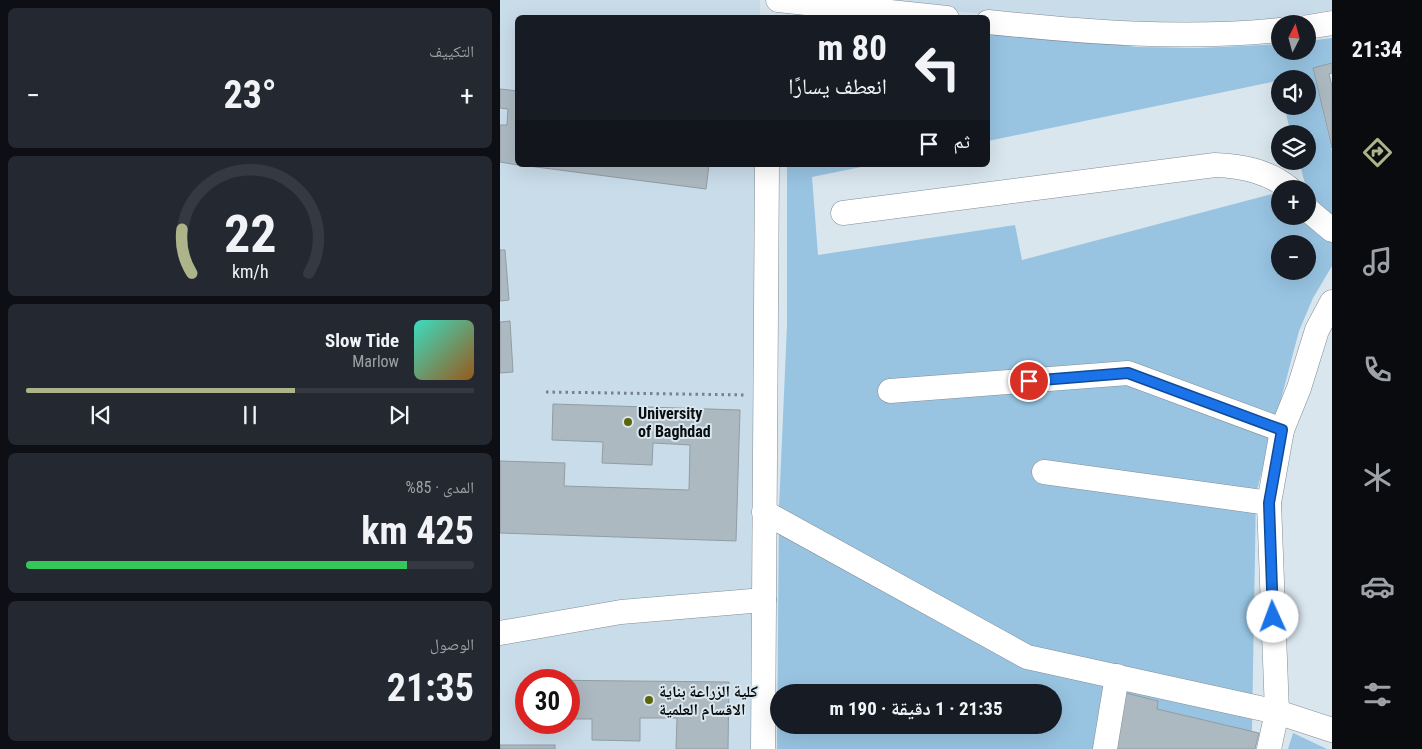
<!DOCTYPE html>
<html lang="ar">
<meta charset="utf-8">
<style>
:root{--surface:#171b24;--page:#242831;--text:#f1f3f6;--muted:#9ea1a6;--line:#363941;--accent:#aeb48a}
body{margin:0;font-family:"Roboto Condensed","Noto Naskh Arabic",sans-serif;background:var(--page);color:var(--text);direction:rtl;height:100vh;display:flex;flex-direction:column;font-size:19px;white-space:nowrap}
*{box-sizing:border-box;margin:0}
p{font-size:16px;color:var(--muted)}
.icon{flex:none;width:28px;height:28px;fill:none;stroke:currentColor;stroke-width:2;stroke-linecap:round;stroke-linejoin:round}
.map{position:relative;flex:1;overflow:hidden;direction:ltr}
.side{display:flex;flex-direction:column;gap:8px;padding:8px;background:#0d0f14;width:500px}
.side>*{flex:none}
.hud{position:absolute;left:15px;top:15px;width:475px;height:152px;border-radius:8px;box-shadow:0 5px 20px #0002;direction:rtl;background:#171b24;color:var(--text);overflow:hidden}
.needle{width:32px;rotate:6deg}
.controls{position:absolute;left:771px;top:15px;display:grid;gap:10px}
.controls a{display:grid;place-items:center;width:45px;height:45px;border-radius:50%;background:var(--surface);box-shadow:0 5px 20px #0002;font-size:25px}
.speed{position:absolute;left:15px;top:669px;display:flex;gap:10px;font-size:25px;font-weight:700;text-align:center}
.speed>*{display:grid;place-content:center;width:65px;height:65px;border-radius:50%;background:var(--surface);box-shadow:0 5px 20px #0002;line-height:1}
.speed .limit{border:8px solid #d22;background:#fff;color:#111}
.pin{position:absolute;display:grid;place-items:center;width:42px;height:42px;color:#fff;margin:-21px;border:2px solid #fff;border-radius:50%;box-shadow:0 1px 5px #0007}
.me{position:absolute;width:55px;margin:-28px;rotate:358deg;stroke-linejoin:round;filter:drop-shadow(0 0 4px #0008)}
.turn{display:flex;align-items:center;gap:18px;height:105px;padding:0 20px;font-size:22px}
.turn .icon{width:65px;height:65px;stroke-width:2.5}
.turn b{display:block;font-size:35px;line-height:42px}
.then{display:flex;align-items:center;height:48px;padding:0 20px;background:#0003;gap:10px;font-size:19px}
.big{font-size:38px;font-weight:700;line-height:1.1}
.side .widget{flex:1;display:flex;flex-direction:column;justify-content:center;gap:8px;min-width:0;padding:0 18px;border-radius:8px;background:var(--page)}
.side .dial{align-items:center;gap:0}
.dial svg{height:130px;overflow:visible;fill:none;stroke:var(--line);stroke-width:7;stroke-linecap:round;text-anchor:middle}
.dial text{fill:var(--text);stroke:none}
.song{display:flex;align-items:center;gap:15px}
.cover{width:60px;height:60px;border-radius:8px;background:linear-gradient(135deg,hsl(170 70% 55%),hsl(30 70% 35%))}
.played{height:5px;border-radius:2px;background:linear-gradient(90deg,var(--accent) 60%,var(--line) 60%)}
.keys{display:flex;justify-content:space-around;direction:ltr}
.heat{display:flex;justify-content:space-between;align-items:center;font-size:28px;direction:ltr}
.charge{height:8px;border-radius:4px;background:linear-gradient(90deg,#34c759 85%,var(--line) 0)}
.trip{position:absolute;left:270px;top:684px;width:292px;height:50px;border-radius:25px;background:var(--surface);box-shadow:0 5px 20px #0002;font-weight:700;line-height:50px;text-align:center;direction:rtl}
main{display:flex;flex:1;min-height:0}
.tabs{display:flex;flex-direction:column;width:90px;justify-content:space-around;align-items:center;background:#090b0e;color:var(--muted)}
.tabs .icon{width:35px;height:35px}
.tabs .current{color:var(--accent)}
.tabs b{font-size:22px;color:var(--text)}
.map>svg:first-child{display:block}
</style>
<main>
<nav class="tabs">
<b>21:34</b>
<svg class="icon current" aria-label="directions" viewBox="0 0 24 24"><path d="M12 3l9 9-9 9-9-9zM9 14v-3h6M13 9l2 2-2 2"/></svg>
<svg class="icon" aria-label="music" viewBox="0 0 24 24"><path d="M9 18V5l10-2v13"/><circle cx="6" cy="18" r="3"/><circle cx="16" cy="16" r="3"/></svg>
<svg class="icon" aria-label="phone" viewBox="0 0 24 24"><path d="M5 4h4l2 5-3 2q2 4 5 5l2-3 5 2v4C11 20 4 13 5 4z"/></svg>
<svg class="icon" aria-label="climate" viewBox="0 0 24 24"><path d="M12 3v18M4 7l16 10M4 17L20 7"/></svg>
<svg class="icon" aria-label="car" viewBox="0 0 24 24"><path d="M5 17H2v-5l4-1 3-4h7l3 4 3 1v5h-3M9 17h6M6 11h13"/><circle cx="7" cy="17" r="2"/><circle cx="17" cy="17" r="2"/></svg>
<svg class="icon" aria-label="filters" viewBox="0 0 24 24"><path d="M4 7h16M4 17h16"/><circle cx="9" cy="7" r="2"/><circle cx="15" cy="17" r="2"/></svg>
</nav>
<div class="map">
<svg width="832" height="749" viewBox="0 0 832 749">
<rect width="100%" height="100%" fill="#d9e6ee"/>
<g fill="#c9dce9" fill-rule="evenodd">
<path d="M0,0H260V17L18,18V165H258L251,749H0ZM26,680H69V722H26Z"/>
<path d="M339,0H832V10L760,22L576,23Z"/>
</g>
<g fill="#98c4e2" fill-rule="evenodd">
<path d="M488,30L638,47L699,48L780,44V51H808V41L832,38V63L813,69L832,151V220L808,203V189L796,187L805,184L799,161H808V134H791L784,106H808V79H780V92L777,81L488,141Z"/>
<path d="M287,165H371L312,177L318,255L515,225L522,260L780,192V216H808L832,233V266L813,298L799,331L756,494L752,729L747,749H277L279,508L287,325ZM780,244H808V271H780ZM279,692H554V725H279Z"/>
<path d="M793,733L827,749H788Z"/>
</g>
<g fill="#adb9c1" stroke="#919da5">
<path d="M832,63V73L829,74L832,86V148L813,68Z"/>
<path d="M0,89L18,91V165L0,162V125H7L8,109L0,108Z"/>
<path d="M21,165H209L206,189Z"/>
<path d="M0,250H5L9,300L0,301Z"/>
<path d="M10,321L13,372L0,373V322Z"/>
<path d="M53,404L240,410L236,541L0,533V461L65,463L64,486L189,490L190,445L153,443L152,465L102,463L103,442L52,440Z"/>
<path d="M37,680L229,682L228,749H176L177,718H140V741L92,740V719H69V680Z"/>
<path d="M626,693L658,701L657,709L759,733L755,749H613Z"/>
<rect x="0" y="745" width="55" height="4"/>
</g>
<g fill="none" stroke-linecap="round" stroke-linejoin="round">
<defs>
<g id="minor">
<path d="M278,0L447,18"/>
<path d="M488,22C584,32 683,40 780,30"/>
<path d="M808,27L832,23"/>
<path d="M808,210L832,230"/>
<path d="M343,213L715,165C742,166 768,171 790,189"/>
<path d="M390,391L628,373L782,430"/>
<path d="M544,472L769,503"/>
<path d="M264,512L527,657L777,712L832,730"/>
<path d="M0,633L121,612L264,600"/>
<path d="M263,749L267,165"/>
<path d="M605,749L617,676"/>
<path d="M769,749L777,712L769,503L782,430L799,388L817,330L832,302"/>
</g>
</defs>
<use href="#minor" stroke="#828d95" stroke-width="25"/>
<path stroke="#788186" stroke-width="3" stroke-dasharray="2.5 4" stroke-linecap="butt" d="M46,392L247,395"/>
<use href="#minor" stroke="#fff" stroke-width="24"/>
</g>
<g fill="none" stroke-linecap="round" stroke-linejoin="round">
<defs>
<path id="route" d="M529,381L628,373L782,430L769,503L773,617"/>
</defs>
<use href="#route" stroke="#114b97" stroke-width="12"/>
<use href="#route" stroke="#1a73e8" stroke-width="9"/>
</g>
<g fill="#5c6607" stroke="#d9e6ee" stroke-width="2">
<circle cx="128" cy="422" r="5"/>
<circle cx="149" cy="700" r="5"/>
</g>
<g text-anchor="middle" dominant-baseline="central" stroke-width="4" stroke-linejoin="round" paint-order="stroke">
<g font-size="16" font-weight="bold" fill="#090e10" stroke="#d9e6ee" text-anchor="start">
<text x="138" y="413">University<tspan x="138" dy="18">of Baghdad</tspan></text>
<text x="159" y="691">كلية الزراعة بناية<tspan x="159" dy="18">الاقسام العلمية</tspan></text>
</g>
</g>
</svg>
<div class="controls">
<a><svg class="needle" viewBox="-14 -14 28 28"><path d="M0-13l5 13h-10z" fill="#e53935"/><path d="M0 13l5-13h-10z" fill="#9ea1a6"/></svg></a>
<a><svg class="icon" aria-label="sound" viewBox="0 0 24 24"><path d="M4 9h4l5-4v14l-5-4H4zM17 9q2 3 0 6"/></svg></a>
<a><svg class="icon" aria-label="layers" viewBox="0 0 24 24"><path d="M12 4l9 5-9 5-9-5zM3 14l9 5 9-5"/></svg></a>
<a>+</a>
<a>−</a>
</div>
<div class="speed"><div class="limit">30</div></div>
<div class="pin" style="left:529px;top:381px;background:#d93025"><svg class="icon" aria-label="arrive" viewBox="0 0 24 24"><path d="M6 21V4h12l-3 4 3 4H6"/></svg></div>
<svg class="me" style="left:773px;top:617px" viewBox="-20 -20 40 40"><circle r="19" fill="#fff"/><path d="M0-13L10 11 0 6-10 11z" fill="#1a73e8"/></svg>
<div class="trip">21:35 · 1 دقيقة · 190 m</div>
<div class="hud">
<div class="turn"><svg class="icon" aria-label="left" viewBox="0 0 24 24"><path d="M17 20v-9H6M10 6l-5 5 5 5"/></svg><div><b>80 m</b>انعطف يسارًا</div></div>
<div class="then">ثم<svg class="icon" aria-label="arrive" viewBox="0 0 24 24"><path d="M6 21V4h12l-3 4 3 4H6"/></svg></div>
</div>
</div>
<section class="side">
<div class="widget"><p>التكييف</p>
<div class="heat"><a>−</a><b class="big">23°</b><a>+</a></div>
</div>
<div class="widget dial"><svg viewBox="0 0 100 80">
<path d="M14 69A42 42 0 1 1 86 69"/>
<path d="M14 69A42 42 0 0 1 8 42" stroke="#aeb48a"/>
<text x="50" y="56" font-size="32" font-weight="700">22</text>
<text x="50" y="72" font-size="11">km/h</text>
</svg></div>
<div class="widget">
<div class="song"><i class="cover"></i><div><b>Slow Tide</b><p>Marlow</p></div></div>
<div class="played"></div>
<div class="keys"><svg class="icon" aria-label="previous" viewBox="0 0 24 24"><path d="M18 5L8 12l10 7zM5 5v14"/></svg><svg class="icon" aria-label="pause" viewBox="0 0 24 24"><path d="M8 5v14M16 5v14"/></svg><svg class="icon" aria-label="next" viewBox="0 0 24 24"><path d="M6 5l10 7-10 7zM19 5v14"/></svg></div>
</div>
<div class="widget"><p>المدى · 85%</p><b class="big">425 km</b><div class="charge"></div></div>
<div class="widget"><p>الوصول</p><b class="big">21:35</b></div>
</section>
</main>
